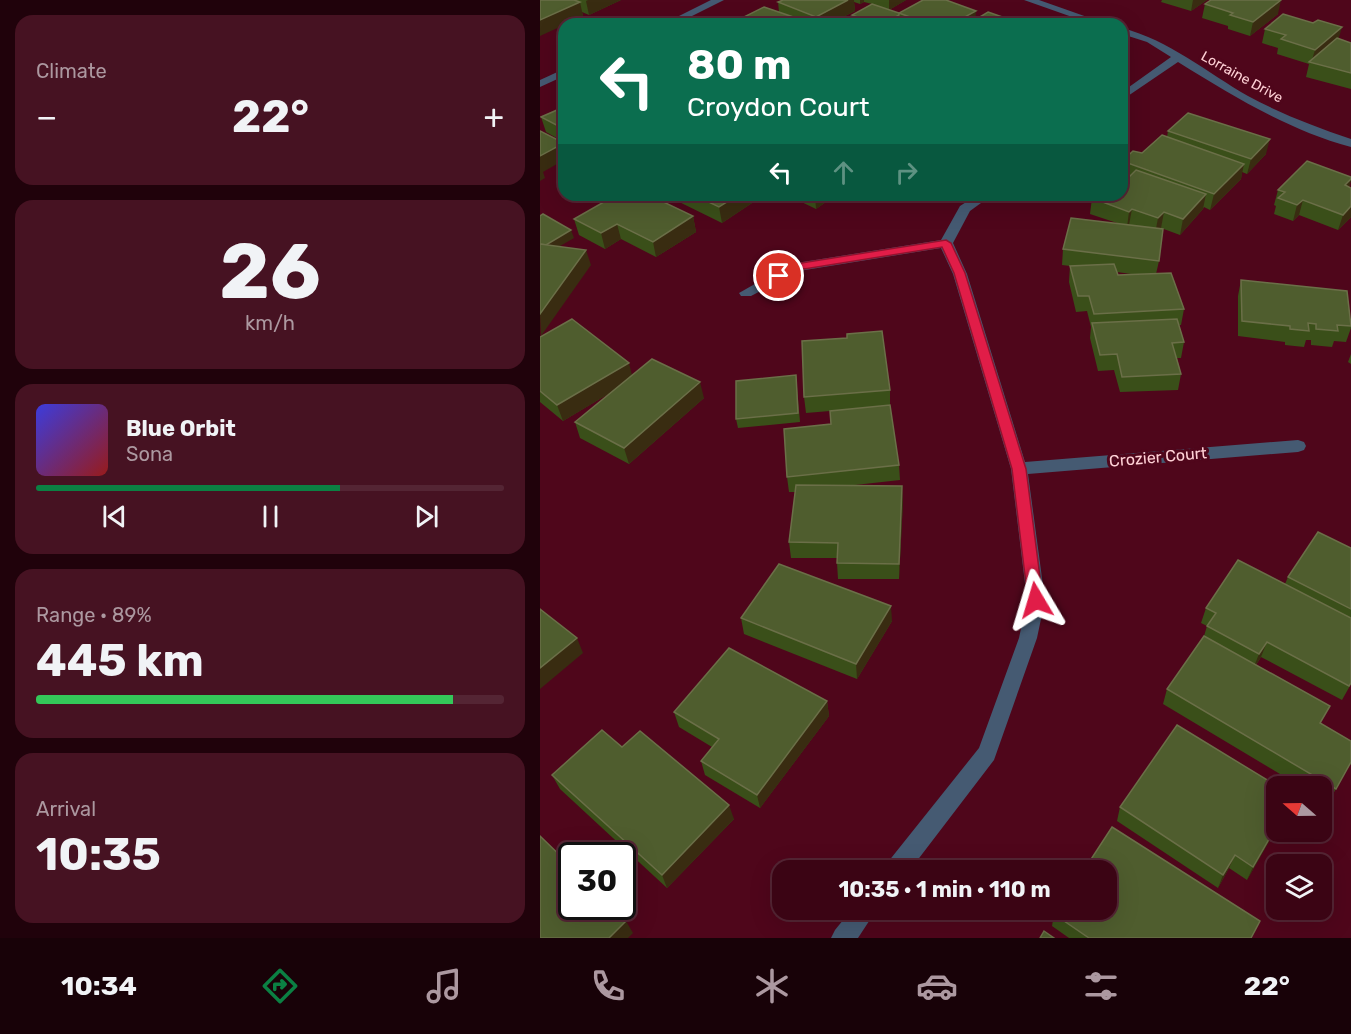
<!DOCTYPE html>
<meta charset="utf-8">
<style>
:root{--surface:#3b0414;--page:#461222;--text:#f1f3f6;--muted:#ac98a0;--line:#542534;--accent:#0b8043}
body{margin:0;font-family:Rubik,sans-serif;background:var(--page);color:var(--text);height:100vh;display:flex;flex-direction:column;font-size:22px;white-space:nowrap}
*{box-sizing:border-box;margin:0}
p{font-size:20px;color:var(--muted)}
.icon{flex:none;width:33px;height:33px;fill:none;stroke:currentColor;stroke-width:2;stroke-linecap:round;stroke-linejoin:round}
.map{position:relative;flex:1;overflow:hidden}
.sheet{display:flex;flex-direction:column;gap:15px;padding:15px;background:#20020b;width:540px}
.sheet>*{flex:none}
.guide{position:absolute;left:18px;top:18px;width:570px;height:183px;border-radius:18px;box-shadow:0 6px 24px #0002,0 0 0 2px var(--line);background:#0b6e4f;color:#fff;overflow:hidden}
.needle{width:39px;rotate:290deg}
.buttons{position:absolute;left:726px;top:776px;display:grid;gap:12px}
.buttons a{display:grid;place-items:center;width:66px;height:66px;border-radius:12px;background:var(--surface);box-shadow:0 6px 24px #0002,0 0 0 2px var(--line);font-size:30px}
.speed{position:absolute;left:18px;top:842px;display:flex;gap:12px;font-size:30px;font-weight:700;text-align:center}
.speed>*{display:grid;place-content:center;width:78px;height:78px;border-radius:50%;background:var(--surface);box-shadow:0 6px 24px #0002,0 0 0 2px var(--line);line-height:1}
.speed .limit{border:3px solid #111;border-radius:9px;background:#fff;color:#111}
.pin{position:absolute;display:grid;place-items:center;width:51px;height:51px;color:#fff;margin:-26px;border:3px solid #fff;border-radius:50%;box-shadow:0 2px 6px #0007}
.me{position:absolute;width:66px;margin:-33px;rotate:353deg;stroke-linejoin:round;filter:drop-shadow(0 0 4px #0008)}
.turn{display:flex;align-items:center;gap:21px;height:126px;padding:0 30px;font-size:27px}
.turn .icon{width:78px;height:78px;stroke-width:2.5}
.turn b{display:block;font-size:42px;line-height:51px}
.lanes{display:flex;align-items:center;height:57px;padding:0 30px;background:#0003;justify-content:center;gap:30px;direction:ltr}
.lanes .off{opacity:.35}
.big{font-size:45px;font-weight:700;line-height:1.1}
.sheet .widget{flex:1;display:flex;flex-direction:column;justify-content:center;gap:9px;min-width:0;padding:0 21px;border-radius:18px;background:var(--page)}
.sheet .dial{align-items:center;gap:0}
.dial b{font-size:78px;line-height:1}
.song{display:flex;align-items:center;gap:18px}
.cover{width:72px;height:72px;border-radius:9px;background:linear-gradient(135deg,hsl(240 70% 55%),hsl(0 70% 35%))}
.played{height:6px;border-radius:3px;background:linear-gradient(90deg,var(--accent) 65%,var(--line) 65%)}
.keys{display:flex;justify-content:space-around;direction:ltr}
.heat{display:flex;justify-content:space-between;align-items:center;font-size:33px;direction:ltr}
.charge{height:9px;border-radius:4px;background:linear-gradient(90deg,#34c759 89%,var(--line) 0)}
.trip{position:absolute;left:232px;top:860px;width:345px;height:60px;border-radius:18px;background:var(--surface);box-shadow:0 6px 24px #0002,0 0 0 2px var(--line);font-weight:700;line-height:60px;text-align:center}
.menu{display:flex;height:96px;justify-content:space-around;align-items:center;background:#180208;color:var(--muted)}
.menu .icon{width:42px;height:42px}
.menu .current{color:var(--accent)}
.menu b{font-size:27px;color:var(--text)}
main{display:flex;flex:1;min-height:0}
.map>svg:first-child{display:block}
</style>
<main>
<section class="sheet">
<div class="widget"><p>Climate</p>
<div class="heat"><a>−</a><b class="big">22°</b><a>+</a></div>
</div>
<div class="widget dial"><b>26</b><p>km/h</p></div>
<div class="widget">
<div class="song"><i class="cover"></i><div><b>Blue Orbit</b><p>Sona</p></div></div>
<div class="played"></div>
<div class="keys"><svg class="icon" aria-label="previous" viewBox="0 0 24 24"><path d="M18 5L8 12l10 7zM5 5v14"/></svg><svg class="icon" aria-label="pause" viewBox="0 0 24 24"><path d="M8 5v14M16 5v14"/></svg><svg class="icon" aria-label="next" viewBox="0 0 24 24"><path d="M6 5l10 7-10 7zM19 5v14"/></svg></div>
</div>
<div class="widget"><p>Range · 89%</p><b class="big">445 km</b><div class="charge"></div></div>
<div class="widget"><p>Arrival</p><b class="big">10:35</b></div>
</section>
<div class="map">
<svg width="811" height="938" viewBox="0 0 811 938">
<rect width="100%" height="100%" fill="#4f061b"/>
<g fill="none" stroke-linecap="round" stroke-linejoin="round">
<g fill="#455a72" fill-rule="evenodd">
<path d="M171,0H184L136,24H123Z"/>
<path d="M484,0H499L567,24H552Z"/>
<path d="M582,28C629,40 666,72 708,96C741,114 776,127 811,139V147C748,130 693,96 638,62L582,100V92L631,57L607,42L582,34Z"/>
<path d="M24,69V76L0,87V80Z"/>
<path d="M437,195H452L430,211L413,243L427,274L485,462L758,440L764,442L766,446L764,450L758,452L488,474L505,600L497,638L454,760L370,870H345L348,862L439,748L479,638L487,600L471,469L413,274L401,248L259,271L211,296H201L199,293L250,264L401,240L420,206Z"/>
<path d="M312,909H337L318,938H291L295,930Z"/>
</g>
</g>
<g fill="#3a4f19" fill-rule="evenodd">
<path d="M0,0H81L49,15L42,12L43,16L26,24H24Z"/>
<path d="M243,0H366L349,10L359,13L468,22L475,24H359V22L357,24H317L313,22L312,15L332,4L324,2L320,4L314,2L315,11L289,24H190L239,12L238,2Z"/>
<path d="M622,0H667L651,11L621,2Z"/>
<path d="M665,4L738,14L710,36L688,29V26L662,18Z"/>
<path d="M725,29L798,39L811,43V89L766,77L769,64L737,54L738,48L722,43Z"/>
<path d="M24,107V142L6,132L1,117Z"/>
<path d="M628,131L726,154L707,174L702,172L701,179L670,210L664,207L663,209L640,235L621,228L620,229L619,261L616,274L644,309L641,325H639L644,342L641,358H637L641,374L638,390L580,392L574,370L558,371L550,338L551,327L547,311L536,312L529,282L530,266L522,265L523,249L577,223L550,214L552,198L585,181L587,179L582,177V161L602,153L627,137ZM577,272L598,275H578Z"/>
<path d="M811,177L809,187L811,188V217L798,230L759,215L753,221L734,214L736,206L734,205L738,190Z"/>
<path d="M125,195H217L218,199L182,223Z"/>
<path d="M247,195H296L276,209Z"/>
<path d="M153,216L156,232L116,257L81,239L65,249L39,235L34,219Z"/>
<path d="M701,280L811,320V328L806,342L794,341L792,347L771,345V340H766L764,347L745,345V342L698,336V296Z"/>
<path d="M0,337L92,375L164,398L89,464L40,438L35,422L73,391L23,421L0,402Z"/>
<path d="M811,354V364L808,362Z"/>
<path d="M256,375L260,422L198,428L196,419Z"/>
<path d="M350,390V406L359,465L360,480L315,485L363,501L359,579H298L297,563V558H251L249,542L255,492H249L247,477L291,424L290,411L266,413L264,397Z"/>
<path d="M811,548V684L802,700L721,657L716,665L781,724L811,741V765L810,764L788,803L782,799V786H760L623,704L627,689L664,636L667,626L661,623L666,608L745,584L748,577Z"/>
<path d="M201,618L352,621L317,679L204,634Z"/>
<path d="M287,701L289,716L220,808L165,775L161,761L172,747L139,727L134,712Z"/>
<path d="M82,747L194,819L127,888L20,789L12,775Z"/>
<path d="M736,786V829L707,880L689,868L678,888L577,821L580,807Z"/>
<path d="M514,914L711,938H529L512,926Z"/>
</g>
<g fill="#392c11">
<path d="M48,0H81L49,15L46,1Z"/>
<path d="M308,0H314L315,11L289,24H276V17Z"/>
<path d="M320,0H324V2L320,4Z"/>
<path d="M349,0H366L349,10Z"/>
<path d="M653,0H667L651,11Z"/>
<path d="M741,0L738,14L710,36L713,22Z"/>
<path d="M40,2L43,16L26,24H24V25L0,36V20Z"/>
<path d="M436,11L435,24H412Z"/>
<path d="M359,15V22L357,24H343Z"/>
<path d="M262,20V24H254Z"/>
<path d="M802,27L798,41L771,63L775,50Z"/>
<path d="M730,139L726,154L707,174L711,159Z"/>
<path d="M24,143V160L3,172L5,178L0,181V156Z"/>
<path d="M704,164L701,179L670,210L674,194Z"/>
<path d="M811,179V181L807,193L805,185Z"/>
<path d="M666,194L663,209L640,235L643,219Z"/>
<path d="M198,195H217L218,199L182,223L179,207Z"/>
<path d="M275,195H296L276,209Z"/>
<path d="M763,200L759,215L753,221L757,205Z"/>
<path d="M811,206V217L798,230L803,215Z"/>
<path d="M592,209L589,225L587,227L589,212Z"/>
<path d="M624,212L621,228L615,234L618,218Z"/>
<path d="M153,216L156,232L116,257L113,242Z"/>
<path d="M77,224L81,239L65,249L61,233Z"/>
<path d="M31,230L34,238L3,256L0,248Z"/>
<path d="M46,250L51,265L1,336L0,314Z"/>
<path d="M89,363L93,379L23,421L17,405Z"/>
<path d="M160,382L164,398L89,464L84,448Z"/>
<path d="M362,486L363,501L359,579V564Z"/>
<path d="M351,606L352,621L317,679L316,664Z"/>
<path d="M37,638L43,653L0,689V668Z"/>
<path d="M727,642L721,657L713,669L719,654Z"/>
<path d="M287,701L289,716L220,808L217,795Z"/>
<path d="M189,805L194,819L127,888L122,875Z"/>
<path d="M736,827V829L707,880L713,867Z"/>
<path d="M695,855L689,868L678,888L683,875Z"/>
<path d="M86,921L93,933L88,938H69Z"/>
</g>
<g fill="#4f5d2e" stroke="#6b6f48" stroke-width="1.5">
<path d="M0,0H34L40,2L0,20Z"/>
<path d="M243,0H308L276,17L238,2Z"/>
<path d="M383,0H406L436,11L412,24H389L359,13Z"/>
<path d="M671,0H741L713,22L690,15L693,13L665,4Z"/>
<path d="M332,4L359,13V15L343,24H338L312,15Z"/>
<path d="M224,7L262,20L254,24H190Z"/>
<path d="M448,12L468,19L465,21L475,24H428Z"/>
<path d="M743,14L773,23L778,20L802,27L775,50L741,39L746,35L725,29Z"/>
<path d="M797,38L811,43V73L769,62Z"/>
<path d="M24,107V129L1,117Z"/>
<path d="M648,113L730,139L711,159L628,131Z"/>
<path d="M0,131L24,143L0,156Z"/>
<path d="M622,135L704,164L674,194L582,161L593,151L602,153Z"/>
<path d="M767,161L811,177V179L805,185L811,188V206L803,215L763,200L757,205L738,198L745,192L738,190Z"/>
<path d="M596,170L666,194L643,219L624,212L618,218L592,209L589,212L552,198L556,195H582V179L585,181Z"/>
<path d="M76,195H109L153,216L113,242L77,224L61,233L34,219Z"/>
<path d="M154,195H198L179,207Z"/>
<path d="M3,214L31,230L6,245L0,244V216Z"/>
<path d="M531,218L623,229L619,261L523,249Z"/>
<path d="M0,244L46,250L0,314Z"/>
<path d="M574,264L578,275L631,273L644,309L554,314L549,296H538L530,266Z"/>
<path d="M701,280L807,291L811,326L797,325L798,331L776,329V324L768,323L769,331L750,329V326L702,321Z"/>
<path d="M32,319L89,363L17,405L0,391V337Z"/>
<path d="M637,319L644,342L632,343L641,374L582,377L577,354L560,355L552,323Z"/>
<path d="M342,331L350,390L264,397L262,341L307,338V334Z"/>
<path d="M112,359L160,382L84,448L35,422Z"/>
<path d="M256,375L258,413L196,419V381Z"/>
<path d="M350,405L359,465L247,477L244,429L291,424L290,411Z"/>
<path d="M256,485L362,486L359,564L297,563L298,543L249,542Z"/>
<path d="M778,532L811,548V609L748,577Z"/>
<path d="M698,560L811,618V683L809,686L727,642L719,654L667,626L676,613L666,608Z"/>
<path d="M239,564L351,606L316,664L201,618Z"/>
<path d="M0,609L37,638L0,668Z"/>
<path d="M664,636L790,706L780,723L811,741V762L796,789L627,689Z"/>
<path d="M189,648L287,701L217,795L161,761L179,739L134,712Z"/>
<path d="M637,725L737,786H736V827L713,867L695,855L683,875L580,807Z"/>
<path d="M62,730L82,747L100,731L189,805L122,875L12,775Z"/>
<path d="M572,827L720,921L711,938H549L514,914L518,909H567V870H544Z"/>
<path d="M0,836L32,867V906H71L86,921L69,938H0Z"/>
<path d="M504,931L514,938H500Z"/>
</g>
<path fill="#e11d48" stroke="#92132f" stroke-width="1.5" d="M406,240L411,243L425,273L486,469L503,600L501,605L496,606L490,605L488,600L472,469L414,273L402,247L258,270L239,279L233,276L255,264Z"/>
<g text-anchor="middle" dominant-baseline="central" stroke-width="6" stroke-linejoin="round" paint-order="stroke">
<g font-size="14" fill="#ffd1d6" stroke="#4f061b">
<text transform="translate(702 77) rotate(29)">Lorraine Drive</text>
</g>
<g font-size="16" fill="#ffd1d6" stroke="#4f061b">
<text transform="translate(618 457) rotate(-5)">Crozier Court</text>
</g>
</g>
</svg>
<div class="buttons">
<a><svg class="needle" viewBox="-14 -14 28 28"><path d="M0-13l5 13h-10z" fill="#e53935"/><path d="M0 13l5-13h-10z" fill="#ac98a0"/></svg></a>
<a><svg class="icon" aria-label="layers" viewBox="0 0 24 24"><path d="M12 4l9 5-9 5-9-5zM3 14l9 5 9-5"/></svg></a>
</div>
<div class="speed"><div class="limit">30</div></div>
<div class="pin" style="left:239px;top:276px;background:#d93025"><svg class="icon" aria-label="arrive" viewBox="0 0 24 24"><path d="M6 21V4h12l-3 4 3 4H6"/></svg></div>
<svg class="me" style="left:496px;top:600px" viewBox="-20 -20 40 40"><path d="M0-17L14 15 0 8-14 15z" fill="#e11d48" stroke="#fff" stroke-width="4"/></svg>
<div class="trip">10:35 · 1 min · 110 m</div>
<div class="guide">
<div class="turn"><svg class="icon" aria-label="left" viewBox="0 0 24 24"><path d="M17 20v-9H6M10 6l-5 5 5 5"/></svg><div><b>80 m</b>Croydon Court</div></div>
<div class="lanes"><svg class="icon" aria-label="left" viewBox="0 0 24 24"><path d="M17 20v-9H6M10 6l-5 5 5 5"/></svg><svg class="icon off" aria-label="ahead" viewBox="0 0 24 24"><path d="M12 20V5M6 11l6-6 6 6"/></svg><svg class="icon off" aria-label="right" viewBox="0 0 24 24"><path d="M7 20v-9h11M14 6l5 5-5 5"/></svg></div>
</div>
</div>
</main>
<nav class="menu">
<b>10:34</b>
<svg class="icon current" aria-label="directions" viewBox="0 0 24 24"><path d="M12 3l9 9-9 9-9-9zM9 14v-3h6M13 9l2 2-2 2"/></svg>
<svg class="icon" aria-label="music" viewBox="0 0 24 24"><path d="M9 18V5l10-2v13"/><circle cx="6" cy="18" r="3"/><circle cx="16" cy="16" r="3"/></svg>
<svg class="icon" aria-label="phone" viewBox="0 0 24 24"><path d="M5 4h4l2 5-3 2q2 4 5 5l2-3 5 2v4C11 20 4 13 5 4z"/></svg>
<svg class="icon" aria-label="climate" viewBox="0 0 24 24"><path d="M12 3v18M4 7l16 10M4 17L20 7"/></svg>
<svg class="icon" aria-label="car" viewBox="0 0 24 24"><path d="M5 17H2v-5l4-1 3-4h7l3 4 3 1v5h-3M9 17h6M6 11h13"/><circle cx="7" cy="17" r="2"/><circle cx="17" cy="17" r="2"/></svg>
<svg class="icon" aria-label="filters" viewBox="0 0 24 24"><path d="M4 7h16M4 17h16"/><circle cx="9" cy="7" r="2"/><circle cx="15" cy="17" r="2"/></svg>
<b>22°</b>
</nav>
